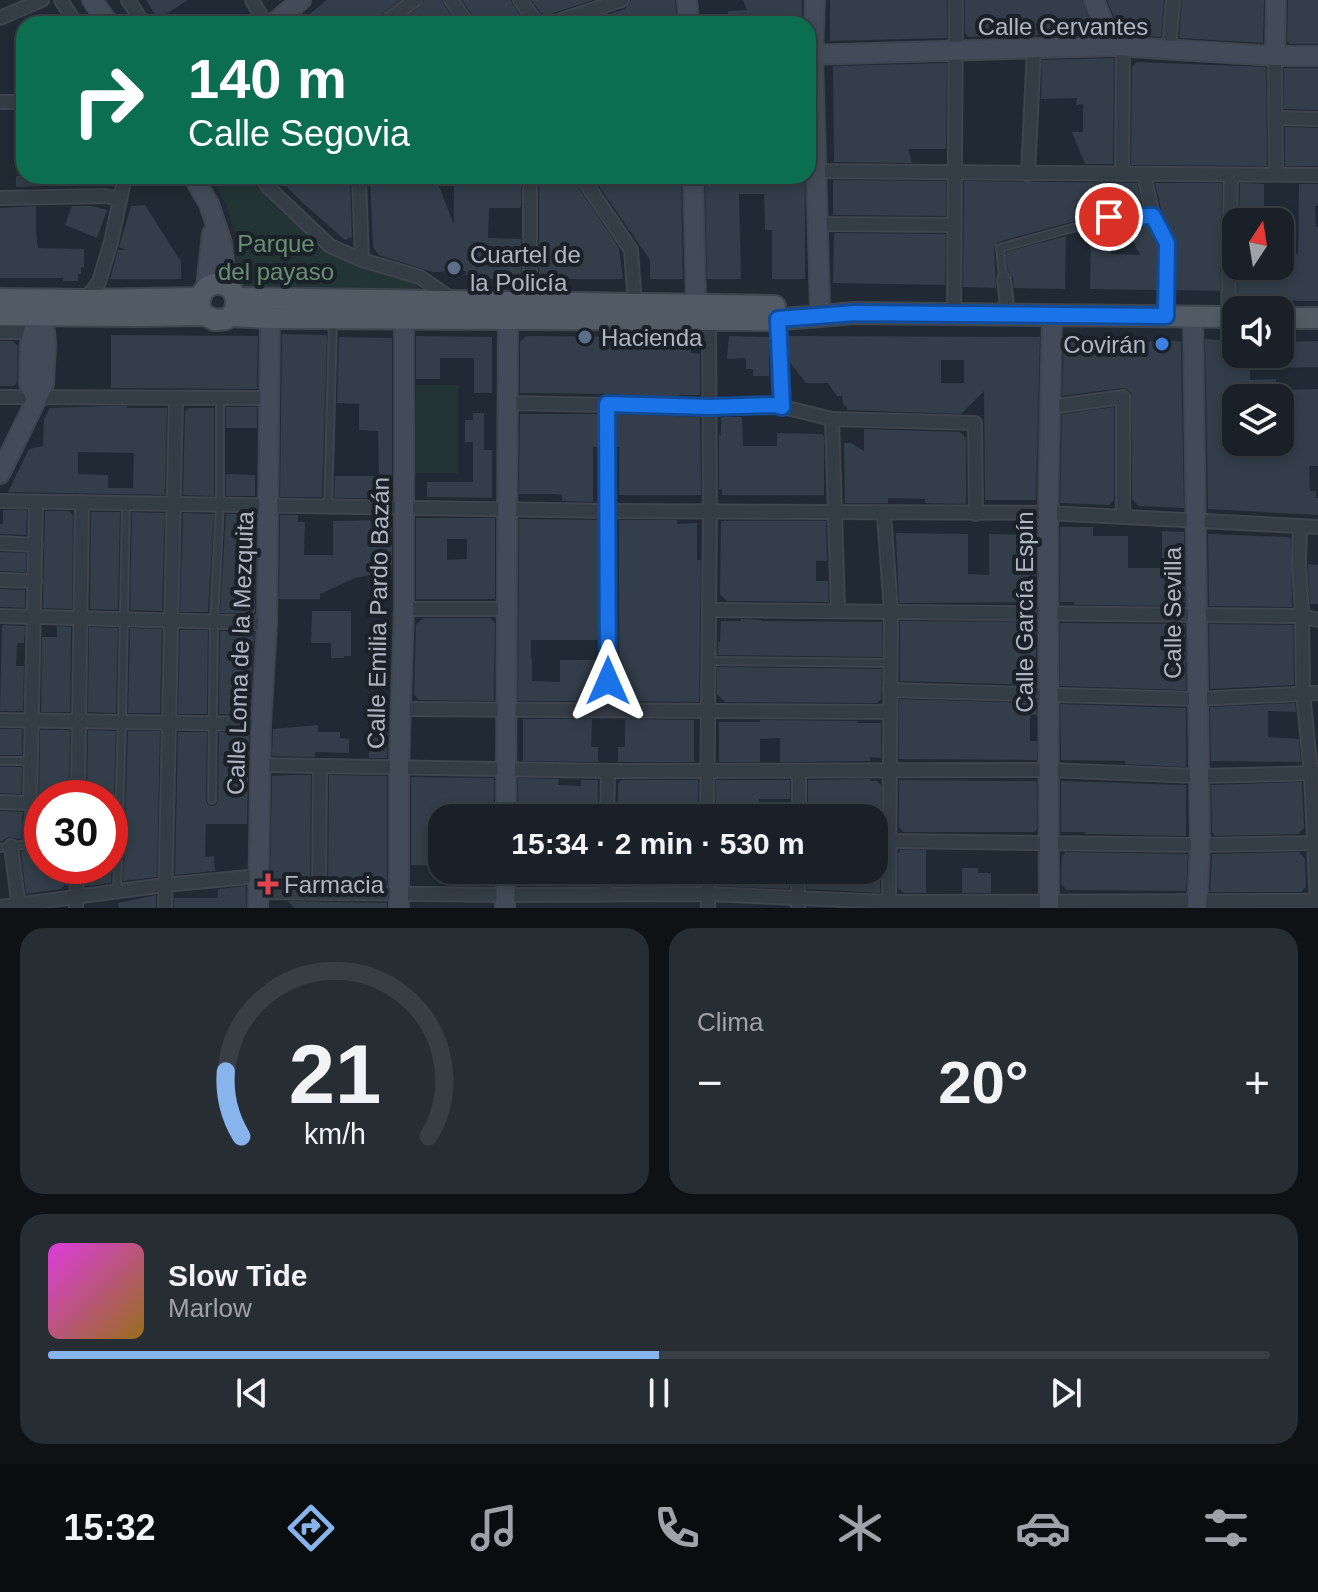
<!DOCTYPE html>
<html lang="es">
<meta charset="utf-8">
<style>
:root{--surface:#192027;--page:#262d33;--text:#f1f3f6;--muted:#9fa3a7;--line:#373e44;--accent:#88b4ed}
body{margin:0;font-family:Helvetica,sans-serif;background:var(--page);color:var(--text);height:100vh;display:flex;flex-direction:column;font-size:30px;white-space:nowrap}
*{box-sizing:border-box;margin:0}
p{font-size:26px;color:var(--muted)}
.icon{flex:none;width:44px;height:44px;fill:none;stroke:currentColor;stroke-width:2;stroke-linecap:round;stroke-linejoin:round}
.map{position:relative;height:908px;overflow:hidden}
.details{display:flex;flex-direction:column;gap:20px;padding:20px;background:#0e1215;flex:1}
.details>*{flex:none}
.hud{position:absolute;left:16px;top:16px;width:800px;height:168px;border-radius:24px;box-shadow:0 4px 12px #0003,0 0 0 2px var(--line);background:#0b6e4f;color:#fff;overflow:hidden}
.needle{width:52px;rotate:12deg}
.tools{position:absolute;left:1222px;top:208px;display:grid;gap:16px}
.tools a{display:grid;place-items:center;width:72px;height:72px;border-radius:16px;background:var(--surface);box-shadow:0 4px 12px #0003,0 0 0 2px var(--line);font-size:40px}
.speed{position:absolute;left:24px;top:780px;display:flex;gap:16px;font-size:40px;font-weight:700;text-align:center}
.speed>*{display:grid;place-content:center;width:104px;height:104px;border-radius:50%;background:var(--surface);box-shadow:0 4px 12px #0003,0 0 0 2px var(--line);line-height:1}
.speed .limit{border:12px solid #d22;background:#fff;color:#111}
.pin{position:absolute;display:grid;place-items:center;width:68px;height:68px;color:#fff;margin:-34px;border:4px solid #fff;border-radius:50%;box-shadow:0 2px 8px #0007}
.me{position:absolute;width:88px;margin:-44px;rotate:0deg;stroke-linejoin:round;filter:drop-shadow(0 0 6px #0008)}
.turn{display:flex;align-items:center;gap:28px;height:168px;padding:0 40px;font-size:36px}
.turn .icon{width:104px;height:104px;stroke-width:2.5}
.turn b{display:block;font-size:56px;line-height:68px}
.big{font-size:60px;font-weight:600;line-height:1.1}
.details .card{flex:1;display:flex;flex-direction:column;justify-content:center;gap:12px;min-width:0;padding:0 28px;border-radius:24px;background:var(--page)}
.details .dial{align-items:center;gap:0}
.dial svg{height:208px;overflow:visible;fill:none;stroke:var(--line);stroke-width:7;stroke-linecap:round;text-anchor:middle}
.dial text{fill:var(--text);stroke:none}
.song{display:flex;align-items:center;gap:24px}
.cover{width:96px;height:96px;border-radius:12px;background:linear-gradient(135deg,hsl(300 70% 55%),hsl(40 70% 35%))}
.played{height:8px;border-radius:4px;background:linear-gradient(90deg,var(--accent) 50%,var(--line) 50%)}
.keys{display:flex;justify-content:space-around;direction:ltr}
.heat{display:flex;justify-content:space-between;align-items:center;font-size:44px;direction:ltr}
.details .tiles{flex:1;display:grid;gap:20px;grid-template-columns:1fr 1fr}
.card:last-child{grid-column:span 2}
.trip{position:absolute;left:428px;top:804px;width:460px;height:80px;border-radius:24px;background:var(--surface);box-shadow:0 4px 12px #0003,0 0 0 2px var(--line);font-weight:600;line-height:80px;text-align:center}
.dock{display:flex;height:128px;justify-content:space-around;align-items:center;background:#0a0d10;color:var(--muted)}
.dock .icon{width:56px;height:56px}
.dock .on{color:var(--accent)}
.dock b{font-size:36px;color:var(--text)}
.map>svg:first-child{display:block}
</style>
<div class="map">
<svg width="1318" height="908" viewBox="0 0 1318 908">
<rect width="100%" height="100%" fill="#212a34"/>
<g fill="#233435">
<path d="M209,176H252L268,200L327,252L410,280L435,302L250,294L236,282V237L226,204Z"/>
<path d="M416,385H458V473H415Z"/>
</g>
<g fill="#333e4a" fill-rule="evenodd">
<path d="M146,0H188L158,19Z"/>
<path d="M327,0H400L377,17L373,24H297Z"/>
<path d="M424,0H442L444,5L457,24H397L420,7Z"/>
<path d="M462,0H511L513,5L527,24H477L475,19Z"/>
<path d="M531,0H593L548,15L541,13Z"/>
<path d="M631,0H675L677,24H578L625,9L629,5Z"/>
<path d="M743,0H802V24H729L728,11L747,10Z"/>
<path d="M830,0H947V38L830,41Z"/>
<path d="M965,0H1082L1095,33L969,37L965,33Z"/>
<path d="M1107,0H1164L1161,37L1121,34Z"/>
<path d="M1182,0H1264L1263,43L1179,38Z"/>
<path d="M1288,0H1318V44H1290L1287,41Z"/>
<path d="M1114,58L1113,164H1085L1072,132H1083V104L1076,105L1077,98L1041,99L1042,60Z"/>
<path d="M1137,62L1266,67L1267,166L1131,165L1132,67Z"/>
<path d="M947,63L946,149H908L912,163L834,162L833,66Z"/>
<path d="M1284,68H1318V110L1284,109Z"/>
<path d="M1285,127L1318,128V166H1285Z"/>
<path d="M16,176H76V185L16,187Z"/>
<path d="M285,176H345L350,181L352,237L345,240L305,205L284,184Z"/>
<path d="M374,176H435L454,225V176H521V207L519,208H489L488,238L521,239V279H480L479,275H466V271L433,272L379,255L373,247L370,180Z"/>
<path d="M539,176H572L574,181L619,248L623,279H539Z"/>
<path d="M592,176H681L683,279H650V260Z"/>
<path d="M833,180L946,181V216L833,215Z"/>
<path d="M964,181L1137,183L1143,210L1118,211L1112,200V211L1106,212L1095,219L1071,222L998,242L994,248L996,288L963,287Z"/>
<path d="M705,183H805V279H772V230H765L764,194H739L741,279H707Z"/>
<path d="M1155,183H1222L1220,291L1175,290L1176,242L1162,213Z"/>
<path d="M1240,183L1264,184V220L1239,222Z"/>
<path d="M1299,184H1318V206H1315L1316,227H1318V301H1298L1287,300V298H1237L1238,272H1248V266H1280V257H1287V253L1298,254Z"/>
<path d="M145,205L181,262V279H110L118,250H126L119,247L131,206Z"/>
<path d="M36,206V232L38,248L84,249V267H81V274H78V281H63V278H0V208Z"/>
<path d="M72,206H92L107,210L97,238L65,225Z"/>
<path d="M1146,222L1158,245L1157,290L1090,289L1091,232L1100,230L1112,223L1111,254L1140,255L1124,223Z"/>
<path d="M834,233L946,234L945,285L833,283Z"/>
<path d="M1066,236L1065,289L1014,288L1013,277L1008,271L1006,252Z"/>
<path d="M282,334L326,335L327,337L322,497H280Z"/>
<path d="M111,335L258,336L257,389L111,388Z"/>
<path d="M416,336L492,337V393H474V358H440V379H416Z"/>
<path d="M526,336L691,337V353L700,354V395H677L680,397L620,396V394L520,393V342Z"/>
<path d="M729,336L769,337V376H753V369H746V358L727,359Z"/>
<path d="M788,336L1040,337L1036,500H985L984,391L961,414L848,410L843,403L842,396H837L828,383H806L789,361ZM941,360H964V383H941Z"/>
<path d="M339,337L392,338V498H334L335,476H379L378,431L359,430V404L337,403Z"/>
<path d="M1064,337H1114V342L1181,341L1184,508L1139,506L1132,499L1131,393L1127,389L1122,388L1062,396Z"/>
<path d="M1205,339L1236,341V354H1250V380L1276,379L1277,398H1236V451L1282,450V390L1318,389V466H1309L1310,491H1316V498H1318V515L1208,509Z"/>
<path d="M0,341H13L18,346L17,383L14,386H0Z"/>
<path d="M1318,341V367L1282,368V342Z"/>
<path d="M111,406H127V408H167L165,495L8,492L29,449L43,446L44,419L50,408ZM78,452L134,453L133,488H108V475L78,474Z"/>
<rect x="226" y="407" width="31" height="21"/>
<path d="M1114,407V500L1109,505L1060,503L1062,414Z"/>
<path d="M189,408H214V496L183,495L185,412Z"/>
<path d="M473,413H484V450H492V498L427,497V482H473V442H465V420H473Z"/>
<path d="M520,414H598V447H593V502L562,501V495L553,494H519Z"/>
<path d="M616,414L700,417L701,495H619V447H616Z"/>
<path d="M721,417H742L743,446H777V433L822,434L824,437V495H722V490L719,489V434L721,436Z"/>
<path d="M864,429L960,432L966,438V504L925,503V499L888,498V503H845L844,443H851L864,451Z"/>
<path d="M226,474L255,475V496H226Z"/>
<path d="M3,510H27L26,535L0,534V524H3Z"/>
<path d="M45,511H69L73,516L72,609L43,608Z"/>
<path d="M91,512H120L118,610L90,609Z"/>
<path d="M132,512L165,513L162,611L130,610Z"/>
<path d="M183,513L214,514L208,612H180Z"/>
<path d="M226,514H254V517H256L255,612L253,614L220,613Z"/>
<path d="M280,515H298V522H305L304,555H333V521L384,520V516H389L392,520V570L355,578L320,594V599H279Z"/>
<path d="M416,518H495V599H416ZM447,539H467V559L447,560Z"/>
<path d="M519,519L598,520L599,640H531V659H532V681L560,682V660H599L598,701H518Z"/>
<path d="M619,520H677V524L697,523V560H701L699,702L624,701L619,696Z"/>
<path d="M721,521H826L827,561H816V581H828L829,602L727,601L720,594Z"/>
<path d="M1060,527H1093V536H1128V568H1162V531L1184,532L1185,602H1177V606L1074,605V602H1060Z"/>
<path d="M896,533L968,534V574L989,575V534L1034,535L1036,536V602L899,603Z"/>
<path d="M1208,534L1288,537L1291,539L1292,607L1209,606Z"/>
<path d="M0,552L26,553V572L0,571Z"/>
<path d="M1308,564L1318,565V604H1310Z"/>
<path d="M0,589L25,590V608L0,607Z"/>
<path d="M312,611H351V656H344V658H331V643H311Z"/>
<path d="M423,618H490L495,623L494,701L419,700L414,695L416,625Z"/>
<path d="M741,619L761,620V621L882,622V657L718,655V642H720L721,621H741Z"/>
<path d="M900,621L1036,622V680L1032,685L900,681Z"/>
<path d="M1060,623L1185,624L1186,690L1060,686Z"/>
<path d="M1209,624L1293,625L1294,685L1210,689Z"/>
<path d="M2,625L25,626L24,643H17L16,666H24L23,711H0Z"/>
<path d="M57,626L71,627L70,712H41L42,637H57Z"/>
<path d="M89,627L118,628L116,713L88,712Z"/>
<path d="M130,628L162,629L160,713H128Z"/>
<path d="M180,630H208L207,714H178Z"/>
<path d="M220,631L254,632L250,715L219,714Z"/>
<path d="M717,667L882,669L881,699L877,703L725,702L717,694Z"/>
<path d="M899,699L1036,703L1037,715H1030V741H1037V760L899,759Z"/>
<path d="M1295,703L1296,712L1268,711V737L1299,739L1301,762L1211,761L1210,707Z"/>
<path d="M1060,704L1186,708V767L1125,764V761L1061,760Z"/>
<path d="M523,719H592L591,747H598V762L523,761Z"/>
<path d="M625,719L694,720V762H618V747H625Z"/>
<path d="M370,720L388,721L387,758H369Z"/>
<path d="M760,720L859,721L857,723H881V758L870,757V761L780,762V738L760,739V762H719V722H760Z"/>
<path d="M318,725V732H340V738L349,739V753L315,752V757L272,756L273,729Z"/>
<rect x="0" y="729" width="22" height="26"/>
<path d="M40,730H70L69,798H42V866H68V881L61,889L26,894L21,851L30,849L33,844L36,810L39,803Z"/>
<path d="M88,730L116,731L111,883L86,886V866H110V798H87Z"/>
<path d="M128,731H160L157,877L123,881Z"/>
<path d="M178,732H207L206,800L207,804L211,806L216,805L218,800L219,732L249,733L247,824H206L205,857L214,856L215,871L175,875Z"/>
<path d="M0,767H22L21,794L0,793Z"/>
<path d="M290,775H311L310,884L270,883L272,776Z"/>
<path d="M329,775L387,776V885L328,884Z"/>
<path d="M411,777L494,778V818H442V866L411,865Z"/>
<path d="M518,778L559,779L558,785L581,786V780H598V818H518Z"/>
<path d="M870,779V781H877L881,785V818H808V780Z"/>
<path d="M622,780H698V818H618V784Z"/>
<path d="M716,780H790V799H759V803H746V818H716Z"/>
<path d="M899,780L1035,781L1037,783V829L1034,832H903L899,827Z"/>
<path d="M1061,781L1186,785V836L1084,834L1086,832H1061Z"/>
<path d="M1302,782L1304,828L1298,834L1215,836L1212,833L1211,785Z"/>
<path d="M0,811L23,812L21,839L9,837L0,842Z"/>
<path d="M901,850H926V893H904L898,888V853Z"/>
<path d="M1066,852L1188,854L1186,891L1067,890L1061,884L1062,856Z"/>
<path d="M1299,852L1305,859L1306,887L1301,892H1210L1212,854Z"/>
<path d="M962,868H978V873H991V893H962Z"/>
<path d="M518,870H597L596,884L595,886H518Z"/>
<path d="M649,870H699V884L618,885V873H649Z"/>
<path d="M719,870H789V889L719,886Z"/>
<path d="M807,870H880V893L807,889Z"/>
<path d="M246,886V908H174V898H218V889Z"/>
<path d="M156,895V908H119L118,903Z"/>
<path d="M288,901L387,903V908H294Z"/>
</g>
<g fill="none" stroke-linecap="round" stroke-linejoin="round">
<defs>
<g id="lane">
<path d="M1003,278L1000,248L1072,228L1097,225L1109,217L1153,216"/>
<path d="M328,506L333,322"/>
<path d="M709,661L889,663"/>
<path d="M0,761H31"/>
<path d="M212,800L214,621L220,504V399"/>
<path d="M0,848L27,844L30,803"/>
<path d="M117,891L122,721L126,503"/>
</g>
<g id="street">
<path d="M61,0L76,24"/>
<path d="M128,0L144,24"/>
<path d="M252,0L266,24"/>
<path d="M451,0L468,24"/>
<path d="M520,0L538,24"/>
<path d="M0,18L42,0"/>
<path d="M382,24L415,0"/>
<path d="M549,24L622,0"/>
<path d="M1169,50L1173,0"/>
<path d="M1275,56L1276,174"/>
<path d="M0,102H24"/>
<path d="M1276,118L1318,119"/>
<path d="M809,171L1318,175"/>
<path d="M1028,174L1034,49"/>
<path d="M1122,174L1123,48"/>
<path d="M1144,174L1153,216L1167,243L1166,316"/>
<path d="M261,176L269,188L330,246L362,260L420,277L453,300"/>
<path d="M359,176L362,260"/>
<path d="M530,176V307"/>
<path d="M581,176L631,250L635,304"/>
<path d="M0,198L105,196L119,199"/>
<path d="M819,224L954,225"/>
<path d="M1004,279L1008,315"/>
<path d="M85,300L99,282L111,242L125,176"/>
<path d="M954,314L956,0"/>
<path d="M1228,317L1231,175"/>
<path d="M778,319L782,407"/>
<path d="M0,332H25"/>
<path d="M0,397L269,398"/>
<path d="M507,403L710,407L775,405L832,419L975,423L976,514"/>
<path d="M607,404L608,710"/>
<path d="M1050,407L1123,397V517"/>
<path d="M832,419L838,610"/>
<path d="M0,501L608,511L1048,513L1318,527"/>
<path d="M884,514L891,612L889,902"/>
<path d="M1300,526L1299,562L1302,616L1303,693L1311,773L1317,906"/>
<path d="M0,543L36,545"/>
<path d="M0,580L35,581"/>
<path d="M404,609H507"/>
<path d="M709,610L1302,616L1318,620"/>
<path d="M0,616L267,623"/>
<path d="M890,690L1197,699L1318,693"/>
<path d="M402,709L890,712"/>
<path d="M0,720L261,724"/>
<path d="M260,765L608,771L1048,770L1198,776L1318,773"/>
<path d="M78,798L82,502"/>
<path d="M0,802L30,803L36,502"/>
<path d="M607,818L608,771"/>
<path d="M707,818L710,511L709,320"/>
<path d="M799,818V772"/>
<path d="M889,841L1200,845L1318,843"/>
<path d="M11,846L19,908"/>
<path d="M708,870V908"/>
<path d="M257,892L506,895L708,894L889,902L1318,901"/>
<path d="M319,892L320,766"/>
<path d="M605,894L606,870"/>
<path d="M0,907L165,885L258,876"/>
<path d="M76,908L77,866"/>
<path d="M165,908L176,399"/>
<path d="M798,908V870"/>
</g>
<g id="secondary">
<path d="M92,0L109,24"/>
<path d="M687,0L689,24"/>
<path d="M815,0L813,55L820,309"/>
<path d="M1094,0L1113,46"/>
<path d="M273,24L301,0"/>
<path d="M808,55L1113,46L1275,56H1318"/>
<path d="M1275,56L1276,0"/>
<path d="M193,176L209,204L222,243L227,286"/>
<path d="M693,176L696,305"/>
<path d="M206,287L212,234"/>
<path d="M1193,317L1200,845L1197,908"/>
<path d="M36,398L29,384L30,344L35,323L44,310"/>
<path d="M0,474L44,384L46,344L45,332L39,315L30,308"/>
<path d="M506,818L508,318"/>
<path d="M258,908L261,724L267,623L270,318"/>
<path d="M399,908V766L404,609V318"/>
<path d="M505,908L506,870"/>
<path d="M1049,908L1048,513L1052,316"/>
</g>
<g id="primary">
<path d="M236,298L775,306"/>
<path d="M0,299L85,300L200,298"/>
<path d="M200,308C196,274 243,277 235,309"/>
<path d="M0,315L136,316L205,315L215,320L226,319L230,316L270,318L771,320L855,313L1236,317"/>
<path d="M1280,318H1318"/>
</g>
</defs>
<use href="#lane" stroke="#3e454e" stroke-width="10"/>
<use href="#street" stroke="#3e454e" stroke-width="16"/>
<use href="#secondary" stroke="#3e454e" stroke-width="22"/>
<use href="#primary" stroke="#3e454e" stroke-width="24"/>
<use href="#lane" stroke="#343c45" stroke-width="6"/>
<use href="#street" stroke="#343c45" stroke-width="12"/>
<use href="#secondary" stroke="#424b57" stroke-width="18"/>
<use href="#primary" stroke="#525b65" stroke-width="20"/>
</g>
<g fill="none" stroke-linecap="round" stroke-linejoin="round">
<defs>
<path id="route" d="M608,681L607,404L710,407L775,405L782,407L778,319L855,313L1166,316L1167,243L1153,216L1109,217"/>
</defs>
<use href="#route" stroke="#114b97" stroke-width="20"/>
<use href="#route" stroke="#1a73e8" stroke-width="14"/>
</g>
<g fill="#5c6f8a" stroke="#1a2129" stroke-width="3">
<circle cx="454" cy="268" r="8"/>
<circle cx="585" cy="337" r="8"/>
</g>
<circle fill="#3f7fe0" stroke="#1a2129" stroke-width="3" cx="1162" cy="344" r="8"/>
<path fill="#e0444e" stroke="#1a2129" stroke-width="3" d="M264 872h8v8h8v8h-8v8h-8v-8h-8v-8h8z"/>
<g text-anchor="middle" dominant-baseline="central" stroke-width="8" stroke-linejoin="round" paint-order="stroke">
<g font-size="24" fill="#aeb7c1" stroke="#1a2129">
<text x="1063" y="26">Calle Cervantes</text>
<text transform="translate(1024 612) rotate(-90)">Calle García Espín</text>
<text transform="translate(378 613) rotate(-89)">Calle Emilia Pardo Bazán</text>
<text transform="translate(1172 613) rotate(-90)">Calle Sevilla</text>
<text transform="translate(240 653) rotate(-88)">Calle Loma de la Mezquita</text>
</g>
<g font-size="24" fill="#688f6f" stroke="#1a2129">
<text x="276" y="243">Parque<tspan x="276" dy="28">del payaso</tspan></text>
</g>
<g font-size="24" fill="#aeb7c1" stroke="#1a2129" text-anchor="start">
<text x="470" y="254">Cuartel de<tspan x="470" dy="28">la Policía</tspan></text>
<text x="601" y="337">Hacienda</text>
<text x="1146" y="344" text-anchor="end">Covirán</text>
<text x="284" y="884">Farmacia</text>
</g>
</g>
</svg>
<div class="tools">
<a><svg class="needle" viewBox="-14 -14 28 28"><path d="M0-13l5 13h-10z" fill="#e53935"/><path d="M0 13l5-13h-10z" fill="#9fa3a7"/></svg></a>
<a><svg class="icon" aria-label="sound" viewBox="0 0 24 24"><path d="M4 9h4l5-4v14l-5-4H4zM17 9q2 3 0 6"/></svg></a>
<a><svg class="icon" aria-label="layers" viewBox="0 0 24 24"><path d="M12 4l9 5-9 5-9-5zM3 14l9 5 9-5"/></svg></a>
</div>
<div class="speed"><div class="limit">30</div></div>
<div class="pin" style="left:1109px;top:217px;background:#d93025"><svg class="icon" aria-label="arrive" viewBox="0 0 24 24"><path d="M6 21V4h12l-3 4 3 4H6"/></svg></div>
<svg class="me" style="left:608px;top:681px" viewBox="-20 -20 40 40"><path d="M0-17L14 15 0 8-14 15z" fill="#1a73e8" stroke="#fff" stroke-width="4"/></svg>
<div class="trip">15:34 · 2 min · 530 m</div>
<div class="hud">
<div class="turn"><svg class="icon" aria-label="right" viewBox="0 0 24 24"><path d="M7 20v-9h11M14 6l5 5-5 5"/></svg><div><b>140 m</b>Calle Segovia</div></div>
</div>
</div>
<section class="details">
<div class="tiles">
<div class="card dial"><svg viewBox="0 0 100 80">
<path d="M14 69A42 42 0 1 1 86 69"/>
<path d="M14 69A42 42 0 0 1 8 44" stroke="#88b4ed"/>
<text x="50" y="56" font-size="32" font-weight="700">21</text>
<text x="50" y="72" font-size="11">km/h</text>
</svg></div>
<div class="card"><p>Clima</p>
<div class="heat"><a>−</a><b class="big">20°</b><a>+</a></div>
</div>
<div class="card">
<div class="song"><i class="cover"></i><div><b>Slow Tide</b><p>Marlow</p></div></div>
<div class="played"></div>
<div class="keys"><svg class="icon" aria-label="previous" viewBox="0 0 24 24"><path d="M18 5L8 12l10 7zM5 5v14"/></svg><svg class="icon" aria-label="pause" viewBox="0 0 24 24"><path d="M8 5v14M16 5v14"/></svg><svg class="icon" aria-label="next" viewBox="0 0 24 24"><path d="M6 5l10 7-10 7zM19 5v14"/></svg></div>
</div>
</div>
</section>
<nav class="dock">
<b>15:32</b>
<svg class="icon on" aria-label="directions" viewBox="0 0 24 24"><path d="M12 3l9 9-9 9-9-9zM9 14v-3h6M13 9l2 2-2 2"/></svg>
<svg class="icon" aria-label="music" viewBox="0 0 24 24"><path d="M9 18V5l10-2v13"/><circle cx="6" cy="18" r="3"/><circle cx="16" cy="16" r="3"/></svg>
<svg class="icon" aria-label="phone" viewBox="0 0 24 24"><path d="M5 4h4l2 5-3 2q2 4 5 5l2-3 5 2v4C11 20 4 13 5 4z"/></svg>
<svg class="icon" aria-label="climate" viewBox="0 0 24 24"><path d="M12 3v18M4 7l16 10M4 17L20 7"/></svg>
<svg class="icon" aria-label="car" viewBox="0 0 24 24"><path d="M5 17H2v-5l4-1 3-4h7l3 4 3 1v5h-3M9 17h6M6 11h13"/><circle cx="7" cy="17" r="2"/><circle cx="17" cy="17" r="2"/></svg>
<svg class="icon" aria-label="filters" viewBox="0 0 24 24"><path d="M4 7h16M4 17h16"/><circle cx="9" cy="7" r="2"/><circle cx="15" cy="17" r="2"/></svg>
</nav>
